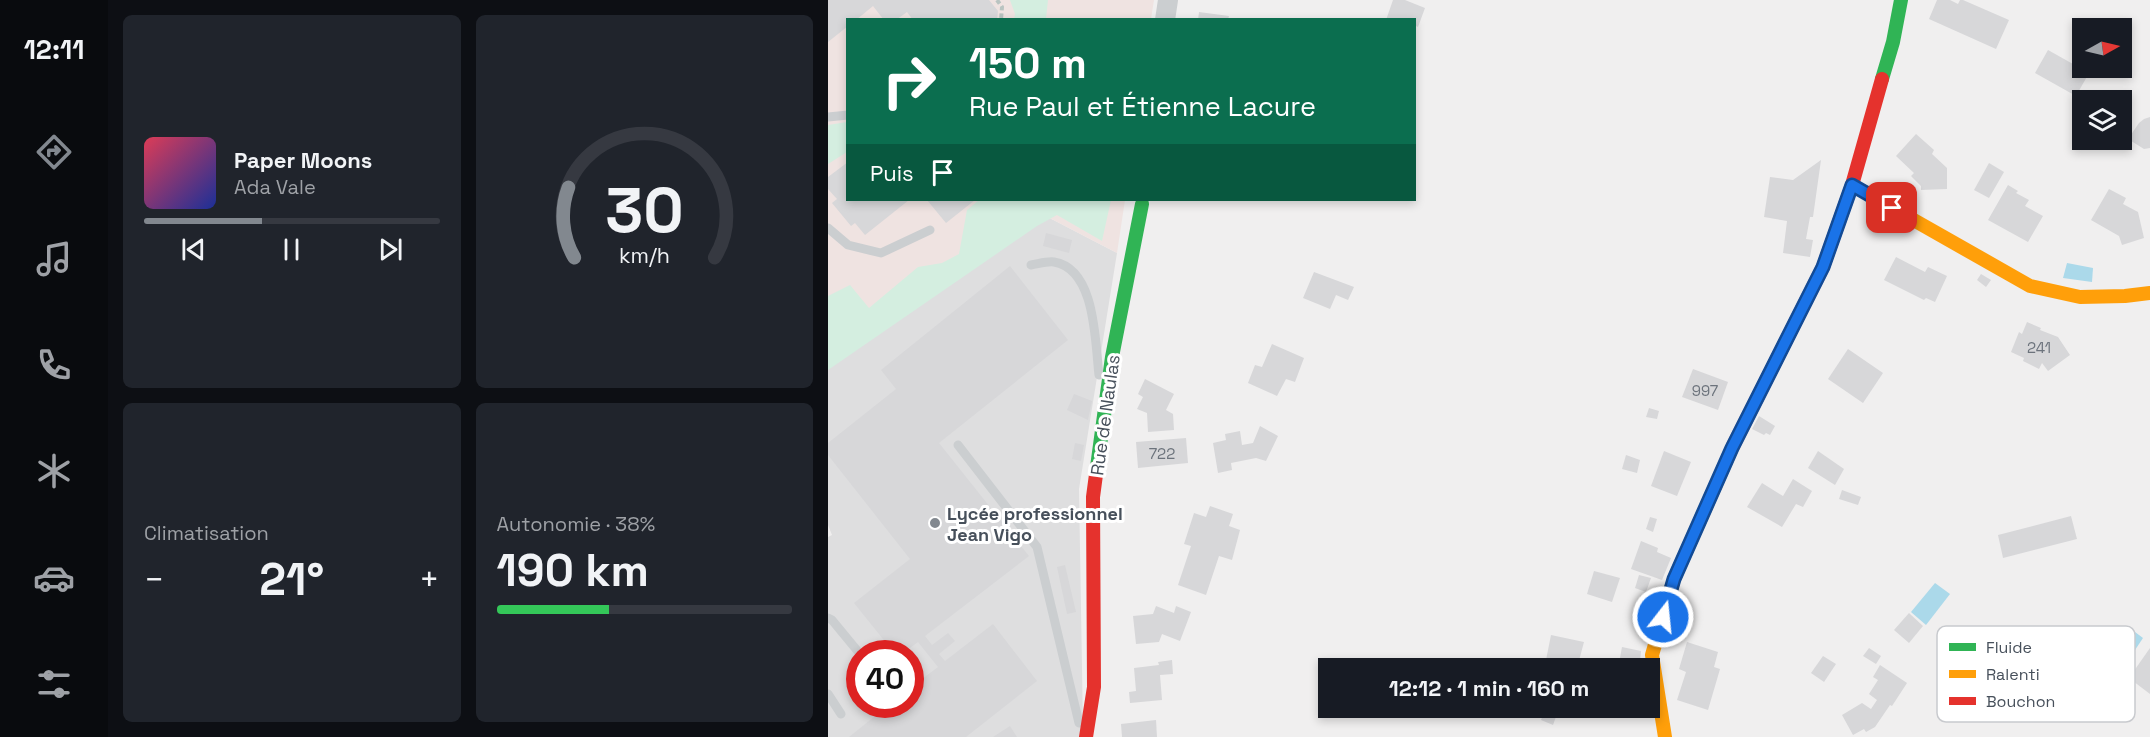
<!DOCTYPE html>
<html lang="fr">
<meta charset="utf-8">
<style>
:root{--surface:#171b24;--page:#20242c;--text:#f1f3f6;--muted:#9ea1a6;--line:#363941;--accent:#82888f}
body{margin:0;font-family:"Space Grotesk",sans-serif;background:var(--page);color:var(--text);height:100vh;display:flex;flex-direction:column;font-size:22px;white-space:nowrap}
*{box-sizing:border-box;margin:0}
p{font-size:20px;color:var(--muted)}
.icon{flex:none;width:33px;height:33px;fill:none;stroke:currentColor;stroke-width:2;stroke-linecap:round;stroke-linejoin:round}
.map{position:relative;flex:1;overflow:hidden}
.side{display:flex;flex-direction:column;gap:15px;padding:15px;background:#0d0f14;width:720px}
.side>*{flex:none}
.banner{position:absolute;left:18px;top:18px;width:570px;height:183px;border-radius:0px;box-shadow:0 3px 9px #0003;background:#0b6e4f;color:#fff;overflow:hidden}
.needle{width:39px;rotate:82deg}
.tools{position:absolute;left:1244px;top:18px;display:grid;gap:12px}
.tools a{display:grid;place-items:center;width:60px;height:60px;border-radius:0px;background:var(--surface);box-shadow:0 3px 9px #0003;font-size:30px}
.speed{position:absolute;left:18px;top:640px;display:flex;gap:12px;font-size:30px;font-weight:700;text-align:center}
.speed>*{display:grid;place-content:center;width:78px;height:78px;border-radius:50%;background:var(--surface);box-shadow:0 3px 9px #0003;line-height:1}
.speed .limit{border:9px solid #d22;background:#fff;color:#111}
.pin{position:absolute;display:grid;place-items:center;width:51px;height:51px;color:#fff;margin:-26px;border-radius:12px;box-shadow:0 3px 9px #0006}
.me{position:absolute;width:66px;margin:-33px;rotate:16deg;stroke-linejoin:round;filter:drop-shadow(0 0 4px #0008)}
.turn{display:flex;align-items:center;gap:21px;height:126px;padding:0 24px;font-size:27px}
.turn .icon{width:78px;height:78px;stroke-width:2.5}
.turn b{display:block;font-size:42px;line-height:51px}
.then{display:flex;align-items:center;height:57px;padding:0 24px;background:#0003;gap:12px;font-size:22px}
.big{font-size:45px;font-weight:700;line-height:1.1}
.side .card{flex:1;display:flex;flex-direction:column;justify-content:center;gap:9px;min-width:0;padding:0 21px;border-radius:9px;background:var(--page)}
.side .dial{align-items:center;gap:0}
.dial svg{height:156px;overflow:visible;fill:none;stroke:var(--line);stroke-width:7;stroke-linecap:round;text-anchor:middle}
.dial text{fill:var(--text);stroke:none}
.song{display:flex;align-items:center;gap:18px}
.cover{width:72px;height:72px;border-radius:9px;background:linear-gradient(135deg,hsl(350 70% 55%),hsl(230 70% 35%))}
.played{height:6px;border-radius:3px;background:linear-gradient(90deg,var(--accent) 40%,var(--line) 40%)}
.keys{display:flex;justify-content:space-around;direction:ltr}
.heat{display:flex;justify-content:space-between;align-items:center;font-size:33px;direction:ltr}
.charge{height:9px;border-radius:4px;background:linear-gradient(90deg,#34c759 38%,var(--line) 0)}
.side .tiles{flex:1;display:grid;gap:15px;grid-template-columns:repeat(2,1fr)}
.trip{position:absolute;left:490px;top:658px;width:342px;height:60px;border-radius:0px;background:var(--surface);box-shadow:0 3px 9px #0003;font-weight:700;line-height:60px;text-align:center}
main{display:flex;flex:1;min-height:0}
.tabs{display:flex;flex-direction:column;width:108px;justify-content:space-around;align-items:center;background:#090b0e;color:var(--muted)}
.tabs .icon{width:42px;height:42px}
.tabs .on{color:var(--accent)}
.tabs b{font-size:27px;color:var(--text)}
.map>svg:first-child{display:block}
</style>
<main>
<nav class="tabs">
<b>12:11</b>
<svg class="icon on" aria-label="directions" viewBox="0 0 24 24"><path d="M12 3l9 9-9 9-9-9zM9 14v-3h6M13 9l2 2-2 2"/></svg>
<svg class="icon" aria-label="music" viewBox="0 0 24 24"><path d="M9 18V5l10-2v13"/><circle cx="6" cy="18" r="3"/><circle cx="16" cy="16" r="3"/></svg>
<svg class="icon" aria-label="phone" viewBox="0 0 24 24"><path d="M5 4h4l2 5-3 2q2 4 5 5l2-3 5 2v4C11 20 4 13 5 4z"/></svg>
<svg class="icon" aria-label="climate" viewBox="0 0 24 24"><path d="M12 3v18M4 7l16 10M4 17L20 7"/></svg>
<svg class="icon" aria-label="car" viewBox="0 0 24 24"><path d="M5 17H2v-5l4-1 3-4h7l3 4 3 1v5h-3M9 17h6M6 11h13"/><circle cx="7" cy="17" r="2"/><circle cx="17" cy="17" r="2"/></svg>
<svg class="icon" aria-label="filters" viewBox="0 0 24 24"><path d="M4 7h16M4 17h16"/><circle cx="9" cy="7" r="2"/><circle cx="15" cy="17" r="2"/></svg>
</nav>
<section class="side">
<div class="tiles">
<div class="card">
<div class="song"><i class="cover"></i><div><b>Paper Moons</b><p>Ada Vale</p></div></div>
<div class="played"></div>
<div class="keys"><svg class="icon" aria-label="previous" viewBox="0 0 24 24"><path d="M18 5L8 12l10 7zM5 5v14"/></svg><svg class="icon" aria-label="pause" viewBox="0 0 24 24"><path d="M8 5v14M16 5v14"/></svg><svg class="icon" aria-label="next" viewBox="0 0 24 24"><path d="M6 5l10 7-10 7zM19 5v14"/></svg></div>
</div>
<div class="card dial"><svg viewBox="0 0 100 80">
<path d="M14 69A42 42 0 1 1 86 69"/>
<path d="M14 69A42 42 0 0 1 11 33" stroke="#82888f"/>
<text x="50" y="56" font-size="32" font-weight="700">30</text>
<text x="50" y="72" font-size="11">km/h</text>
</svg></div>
<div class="card"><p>Climatisation</p>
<div class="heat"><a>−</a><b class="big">21°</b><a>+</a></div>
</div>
<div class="card"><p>Autonomie · 38%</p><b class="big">190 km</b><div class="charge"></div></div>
</div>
</section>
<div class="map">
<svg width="1322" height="737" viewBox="0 0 1322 737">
<rect width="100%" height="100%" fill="#f0efef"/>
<path fill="#dededf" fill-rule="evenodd" d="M210,212L289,253L251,489L255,727L253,737H0V537L4,535L0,525V361ZM32,654H82V705H32Z"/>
<path fill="#efe3e1" d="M0,0H326L323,19L20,20V200H297L289,253L210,212L0,361Z"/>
<g fill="#d4eee0">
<path d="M182,0H220L218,19H186L187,14Z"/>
<path d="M19,122V152L0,164V125Z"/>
<path d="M151,200H283L274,241L229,215L209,226L0,370V296L22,285L41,308L90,267L114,263L131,254L139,210Z"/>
</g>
<g fill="#abd9ea">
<path d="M1239,263L1265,268L1264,282L1235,278Z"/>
<path d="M1107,583L1122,594L1098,625L1083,612Z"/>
<path d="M1303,629L1315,638L1299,662L1286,652Z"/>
</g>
<g fill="#d7d7d9">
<path d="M0,0H161L170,11L169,20H85L79,12L68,20H56L45,6L28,20H20V26L0,42Z"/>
<path d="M565,0H577L597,8L590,27L586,25V20H558Z"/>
<path d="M1109,0H1122L1130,4L1132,0H1135L1181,20L1168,49L1101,19Z"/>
<path d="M371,12L401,16L400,20H370Z"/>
<path d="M1220,50L1261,73L1248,96L1207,73Z"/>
<path d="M1322,117V148L1316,149L1300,139L1311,123L1316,119Z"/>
<path d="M1088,134L1106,150L1104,154L1119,168V189L1093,190V186L1083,176L1086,173L1068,156Z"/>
<path d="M993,160L985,217H982L978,239L985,240L982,257L955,253L959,221L936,217L942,177L965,180Z"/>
<path d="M20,162V200H81L37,235L27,223L23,226L4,203L9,199L0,189V177Z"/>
<path d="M1161,163L1176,172L1161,198L1146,190Z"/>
<path d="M1180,185L1190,191L1188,193L1201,200L1197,206L1215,216L1200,242L1160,220Z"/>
<path d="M1281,189L1298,198L1295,204L1310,212L1316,238L1294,245L1291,236L1263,220Z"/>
<path d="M99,200H147L118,223Z"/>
<path d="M218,233L244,240L241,253L215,246Z"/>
<path d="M1068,257L1097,272L1100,267L1119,276L1107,302L1098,298L1096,300L1056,280Z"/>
<path d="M182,266L240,340L111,443L201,556L97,636L104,645L120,633L127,641L111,654L117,661L165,624L209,681L138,737H21L61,705H82V688L110,667L90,642L74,654H67L26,603L82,559L0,455V443L68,389L53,370Z"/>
<path d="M486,272L526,287L520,300L508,295L502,309L475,298Z"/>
<path d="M1153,274L1163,280L1158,287L1149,280Z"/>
<path d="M1199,322L1213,328L1212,330L1230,337L1242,355L1220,371L1214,363L1211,369L1195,361L1196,358L1183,352L1191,332L1194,334Z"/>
<path d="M444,344L476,358L467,382L458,379L449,396L420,383L427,365L434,367Z"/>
<path d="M1020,349L1055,373L1035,403L1000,379Z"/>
<path d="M865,369L900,382L890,410L854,397Z"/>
<path d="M317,379L346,394L338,410L345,414L346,430L320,432L319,413L309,409L315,397L310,394Z"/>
<path d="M246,394L264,401L260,420L239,410Z"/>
<path d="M821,408L831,411L829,419L818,417Z"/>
<path d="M931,416L947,426L942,435L938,433L936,435L924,429Z"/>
<path d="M432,426L450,436L438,461L428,458L403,463L404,470L390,473L385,443L398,440L397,434L412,431L414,445L425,443Z"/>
<path d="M358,438L360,463L310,468L308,442Z"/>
<path d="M247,443L256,445L253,461L244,459Z"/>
<path d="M836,451L863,462L849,496L823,486Z"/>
<path d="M990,451L1016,469L1007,485L980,468Z"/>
<path d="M798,455L812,460L809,473L794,469Z"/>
<path d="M965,479L984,491L975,507L968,504L954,527L919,507L934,483L955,496Z"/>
<path d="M1014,490L1033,497L1030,505L1011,499Z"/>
<path d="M382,506L405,514L401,526L412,530L404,560L391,556L378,595L350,585L363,546L356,544L366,513L378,517Z"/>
<path d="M1243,516L1249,539L1175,558L1170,535Z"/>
<path d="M822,517L829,519L825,532L818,529Z"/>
<path d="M813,541L830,548L829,552L843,558L834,580L803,569Z"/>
<path d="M237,565L248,612L239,614L229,567Z"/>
<path d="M766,571L792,578L784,602L759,594Z"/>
<path d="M811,575L823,578L818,592L807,588Z"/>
<path d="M328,606L346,613L348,606L363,612L352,641L334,634L331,642L308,644L305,616L325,614Z"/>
<path d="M1081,613L1095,626L1081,643L1066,630Z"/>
<path d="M723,635L756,642L749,668L742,666V669H735L733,668V664L718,660Z"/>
<path d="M859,642L890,652L886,667L892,669L880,710L849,700L858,672L851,669Z"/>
<path d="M794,647L813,651L812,662L792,658Z"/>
<path d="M1041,648L1053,656L1048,664L1035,656Z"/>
<path d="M1322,648V694L1301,678Z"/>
<path d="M995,656L1008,664L996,682L983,673Z"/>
<path d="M344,660L345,674L332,675L334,700L302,703L301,692L308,691L306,668L331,665L330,662Z"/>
<path d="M1052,665L1079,683L1064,706L1062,705L1047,727L1038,732L1036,729L1025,735L1014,715L1034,703L1043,709L1049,700L1041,694L1050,680L1045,677Z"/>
<path d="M771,708H792V713L772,714Z"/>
<path d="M717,710L729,714L725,725L713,720Z"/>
<path d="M328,720L329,737H294L293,724Z"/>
<path d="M182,726L189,737H165Z"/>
</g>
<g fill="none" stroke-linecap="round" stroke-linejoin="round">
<path stroke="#b9c4c1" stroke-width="4" stroke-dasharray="4.5 3" stroke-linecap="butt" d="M169,0L174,7L173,20"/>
<g stroke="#cbced0" stroke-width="9">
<path d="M0,117L20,115"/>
<path d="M0,228L20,245L53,253L102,230"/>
<path d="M203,265C210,264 219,261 226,262C268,269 267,342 271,375"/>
<path d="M130,445L209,547L251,723"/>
<path d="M0,618L4,620L32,654"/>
<path d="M0,694L13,714"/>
</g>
<path stroke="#cbced0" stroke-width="20" d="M337,20L340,0"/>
<g stroke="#30b455" stroke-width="14">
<path d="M1054,79L1065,42L1073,0"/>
<path d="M269,467L284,357L314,204"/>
</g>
<g stroke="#ff9f0a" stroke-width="14">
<path d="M1024,185L1202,286L1252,297L1297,296L1322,293"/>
<path d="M837,737L824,655L846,579L905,446"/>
</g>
<g stroke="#e5322d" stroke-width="14">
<path d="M905,446L995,267L1024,185L1054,79"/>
<path d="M258,737L266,687L265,497L269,467"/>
</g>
</g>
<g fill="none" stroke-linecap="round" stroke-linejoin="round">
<defs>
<path id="route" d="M835,617L846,579L904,448L995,267L1024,185L1064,208"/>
</defs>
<use href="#route" stroke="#114b97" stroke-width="15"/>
<use href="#route" stroke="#1a73e8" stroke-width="10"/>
</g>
<circle fill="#82888f" stroke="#fff" stroke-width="2" cx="107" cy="523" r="6"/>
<g text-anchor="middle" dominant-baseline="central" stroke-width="6" stroke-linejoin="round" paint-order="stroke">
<g font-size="15" fill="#6c737c">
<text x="1211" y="347">241</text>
<text x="877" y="390">997</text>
<text x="334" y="453">722</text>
</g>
<g font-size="18" fill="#47505b" stroke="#fff">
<text transform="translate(277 415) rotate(-82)">Rue de Naulas</text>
</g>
<g font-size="18" font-weight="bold" fill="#47505b" stroke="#fff" text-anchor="start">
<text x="119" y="513">Lycée professionnel<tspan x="119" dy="21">Jean Vigo</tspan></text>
</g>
</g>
<rect x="1109" y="626" width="198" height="96" rx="9" fill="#fff" stroke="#c8cace" stroke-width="1.5"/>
<rect x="1121" y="643" width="27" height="8" fill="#30b455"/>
<rect x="1121" y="670" width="27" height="8" fill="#ff9f0a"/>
<rect x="1121" y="697" width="27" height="8" fill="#e5322d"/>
<g font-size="16" fill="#47505b">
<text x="1158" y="653">Fluide</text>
<text x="1158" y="680">Ralenti</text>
<text x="1158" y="707">Bouchon</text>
</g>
</svg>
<div class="tools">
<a><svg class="needle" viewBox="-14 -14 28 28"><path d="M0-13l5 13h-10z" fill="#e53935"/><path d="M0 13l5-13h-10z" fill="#9ea1a6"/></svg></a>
<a><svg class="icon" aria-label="layers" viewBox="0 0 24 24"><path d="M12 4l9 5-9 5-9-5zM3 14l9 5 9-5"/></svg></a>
</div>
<div class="speed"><div class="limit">40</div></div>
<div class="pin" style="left:1064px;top:208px;background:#d93025"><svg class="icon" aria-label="arrive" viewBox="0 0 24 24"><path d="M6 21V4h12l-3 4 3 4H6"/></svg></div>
<svg class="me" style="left:835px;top:617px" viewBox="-20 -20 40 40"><circle r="17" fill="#1a73e8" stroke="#fff" stroke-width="3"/><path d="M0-11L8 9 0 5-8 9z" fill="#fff"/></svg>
<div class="trip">12:12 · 1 min · 160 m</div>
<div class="banner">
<div class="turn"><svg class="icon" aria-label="right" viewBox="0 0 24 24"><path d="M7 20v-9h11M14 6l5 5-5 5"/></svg><div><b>150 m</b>Rue Paul et Étienne Lacure</div></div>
<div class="then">Puis<svg class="icon" aria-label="arrive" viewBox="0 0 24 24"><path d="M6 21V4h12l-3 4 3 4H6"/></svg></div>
</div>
</div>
</main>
